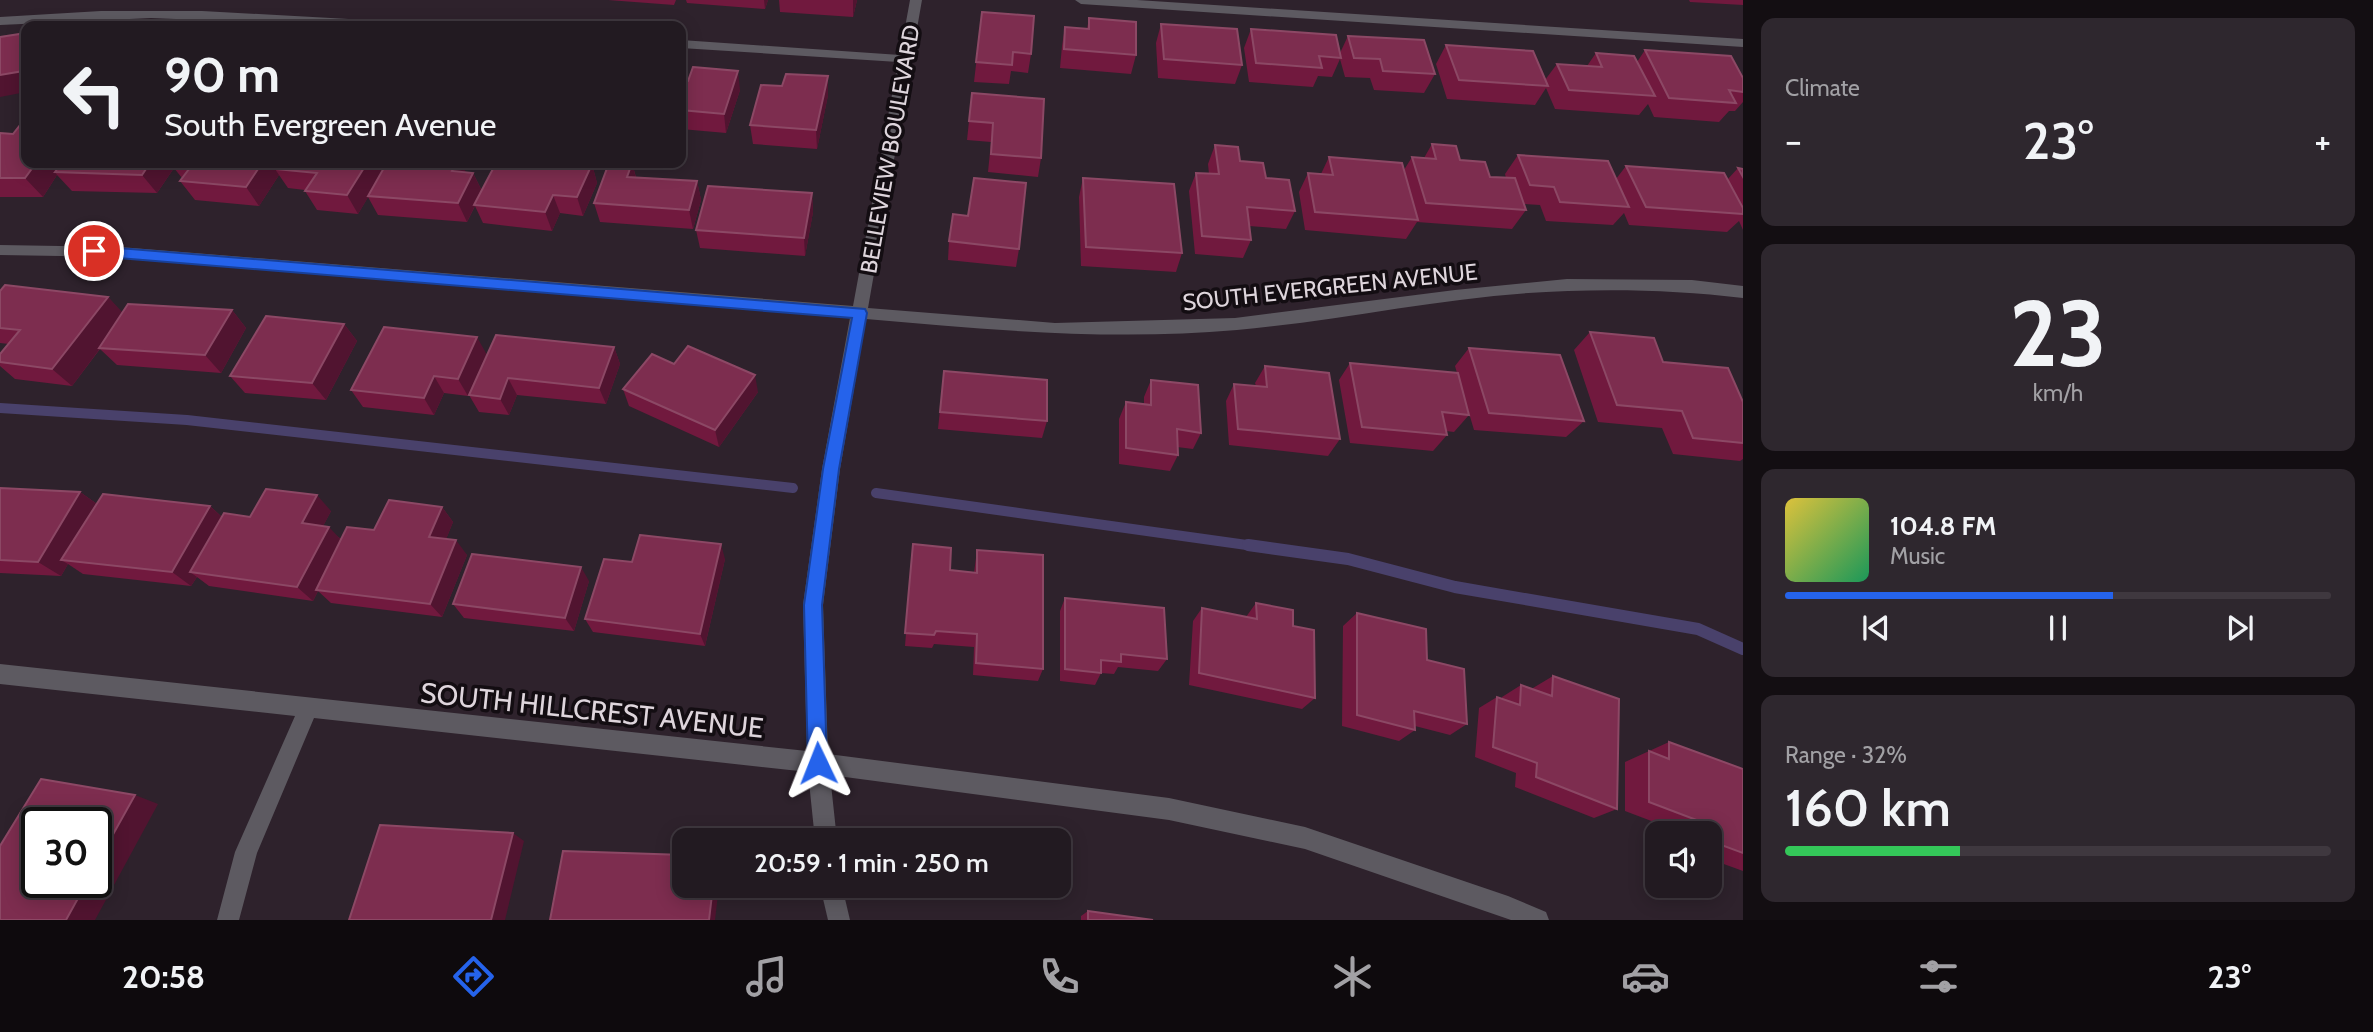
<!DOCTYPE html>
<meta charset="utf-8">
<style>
:root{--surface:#221a21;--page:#2e272e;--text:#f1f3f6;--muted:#a2a1a5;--line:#3f383f;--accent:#2563eb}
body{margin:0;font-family:Cabin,sans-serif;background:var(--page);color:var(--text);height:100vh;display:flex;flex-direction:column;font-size:26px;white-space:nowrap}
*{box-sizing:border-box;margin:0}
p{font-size:23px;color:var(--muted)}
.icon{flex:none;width:38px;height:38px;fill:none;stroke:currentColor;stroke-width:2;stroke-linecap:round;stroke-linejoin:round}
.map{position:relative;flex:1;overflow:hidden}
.panel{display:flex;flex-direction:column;gap:18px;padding:18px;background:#130e12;width:630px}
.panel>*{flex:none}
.banner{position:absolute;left:21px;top:21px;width:665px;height:147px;border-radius:14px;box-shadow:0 4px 18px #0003,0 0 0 2px var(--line);background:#221a21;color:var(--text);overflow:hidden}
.controls{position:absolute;left:1645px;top:821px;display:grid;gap:14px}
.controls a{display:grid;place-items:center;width:77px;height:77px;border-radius:14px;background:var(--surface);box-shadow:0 4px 18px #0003,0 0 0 2px var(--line);font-size:35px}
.speed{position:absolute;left:21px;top:807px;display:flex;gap:14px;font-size:35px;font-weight:700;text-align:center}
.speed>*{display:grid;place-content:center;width:91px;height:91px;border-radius:50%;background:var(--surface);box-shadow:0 4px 18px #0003,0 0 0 2px var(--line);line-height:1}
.speed .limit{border:4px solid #111;border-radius:10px;background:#fff;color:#111}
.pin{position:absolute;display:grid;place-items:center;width:60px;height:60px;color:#fff;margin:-30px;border:4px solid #fff;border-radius:50%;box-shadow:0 2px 7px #0007}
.me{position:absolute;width:77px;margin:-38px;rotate:358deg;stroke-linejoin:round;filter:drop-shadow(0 0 5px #0008)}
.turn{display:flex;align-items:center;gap:24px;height:147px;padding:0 28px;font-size:32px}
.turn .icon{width:91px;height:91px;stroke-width:2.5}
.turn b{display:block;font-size:49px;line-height:60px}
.big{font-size:52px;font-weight:600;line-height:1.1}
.panel .widget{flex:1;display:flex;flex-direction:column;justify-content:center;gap:10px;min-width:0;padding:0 24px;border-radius:14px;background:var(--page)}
.panel .dial{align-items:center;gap:0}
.dial b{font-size:91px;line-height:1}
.song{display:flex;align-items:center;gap:21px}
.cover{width:84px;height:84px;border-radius:10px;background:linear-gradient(135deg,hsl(50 70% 55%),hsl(150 70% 35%))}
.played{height:7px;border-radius:4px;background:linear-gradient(90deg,var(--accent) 60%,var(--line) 60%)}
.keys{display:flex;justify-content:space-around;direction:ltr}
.heat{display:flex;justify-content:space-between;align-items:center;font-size:38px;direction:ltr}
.charge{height:10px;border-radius:5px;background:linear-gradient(90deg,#34c759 32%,var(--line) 0)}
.trip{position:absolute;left:672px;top:828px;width:399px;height:70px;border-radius:14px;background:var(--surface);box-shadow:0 4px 18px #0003,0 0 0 2px var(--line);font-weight:600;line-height:70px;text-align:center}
.dock{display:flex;height:112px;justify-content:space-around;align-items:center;background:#0e0a0d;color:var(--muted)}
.dock .icon{width:49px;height:49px}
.dock .on{color:var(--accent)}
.dock b{font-size:32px;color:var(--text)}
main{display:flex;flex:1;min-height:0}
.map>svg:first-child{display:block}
</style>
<main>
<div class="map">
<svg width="1743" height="920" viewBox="0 0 1743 920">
<rect width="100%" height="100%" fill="#2e222c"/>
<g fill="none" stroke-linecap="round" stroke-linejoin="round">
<g stroke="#49416b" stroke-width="10">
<path d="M0,408L187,420L793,488"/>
<path d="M876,493L1261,547"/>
</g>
<path stroke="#49416b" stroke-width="12" d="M1248,545L1348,559L1455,587L1698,629L1743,649"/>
<g fill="#5d5a61" fill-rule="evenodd">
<path d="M910,0H922L868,308L1055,323L1235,318L1455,290L1567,279L1692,280L1743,286V298C1685,291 1627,289 1568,291C1457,294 1347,320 1237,330C1113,341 989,330 866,319L840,469L823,605L828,754L1169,798L1305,827L1508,896L1546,912L1549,920H1511L1305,849L1169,820L830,775L837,840H815L808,772L314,718L257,853L239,920H217L235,852L295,716L0,684V664L807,751L803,605L822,469L850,318L120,257L0,255V245L120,247L853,306L898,62L681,48V40L900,55Z"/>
<path d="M1075,0H1137L1743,39V47L1081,4Z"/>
<path d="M101,11H202L403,22L409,26H347L151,18L0,25V17Z"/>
<path d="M820,886H842L850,920H828Z"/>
</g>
</g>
<g fill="#71193e">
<path d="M608,0H676L674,5Z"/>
<path d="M686,0H768L765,9L687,3Z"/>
<path d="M779,0H857L853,17L780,12Z"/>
<path d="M1689,0H1743V5L1690,2Z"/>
<path d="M982,12L1031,54L1028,73L1011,71L1009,84L974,82Z"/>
<path d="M1089,18L1136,55L1131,74L1060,68L1062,46L1065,27L1087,29Z"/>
<path d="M1161,24L1242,65L1235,84L1158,78L1156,43Z"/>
<path d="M1251,29L1340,53L1348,36L1435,74L1424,93L1374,90L1370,78L1345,77L1340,59L1332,77L1318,76L1313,87L1249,82L1244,48Z"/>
<path d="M1446,45L1545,80L1557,64L1587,66L1596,53L1637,62L1645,50L1743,76V102L1735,111H1729L1719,122L1654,117L1648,104L1639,115L1555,109L1546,88L1535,105L1447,99L1436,64Z"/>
<path d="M828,76V95L817,149L753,144L750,125Z"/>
<path d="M681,80L740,90L726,133L681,129Z"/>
<path d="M972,93L1041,158L1038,177L988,172L991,142L967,140Z"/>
<path d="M0,133L26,163H389L387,166L473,173L482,191L592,164L597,183L583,216L560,213L552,231L483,223L475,206L467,222L378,215L368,197L358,214L317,210L305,191V190L288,188L279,175L259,206L195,200L180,181L182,178L174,168L157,193L72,191L57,175L43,197H0Z"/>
<path d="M1432,144L1490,177L1506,178L1505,174L1518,155L1616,179L1626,166L1727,180L1738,168L1743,169V230L1739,221L1727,232L1629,225L1624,213L1613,225L1546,221L1540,205L1524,204L1526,210L1512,229L1417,222L1406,239L1305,230L1299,192L1308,173L1321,174L1329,157L1404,170L1412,157L1424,158Z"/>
<path d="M1215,145L1266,178L1295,211L1286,229L1249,226L1251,240L1243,258L1195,254L1189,191L1196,173L1209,174L1208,164Z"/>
<path d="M632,163L636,177L697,181L701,200L693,229L600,222L594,203Z"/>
<path d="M1083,178L1182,253L1176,272L1081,266L1079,197Z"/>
<path d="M812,193L813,212L805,256L700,248L696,230Z"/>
<path d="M968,216L1019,249L1016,267L948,260L949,241Z"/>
<path d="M0,291L108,297L122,313L232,310L246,328L221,373L117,365L100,349L72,386L15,379L0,366V354L9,344L0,343Z"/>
<path d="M344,324L357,341L326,400L245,393L230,376Z"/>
<path d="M1590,332L1663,362L1743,402V459L1740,461L1673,454L1662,428L1598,422L1574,350Z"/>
<path d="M496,335L614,347L620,364L606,404L517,395L509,415L479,412L469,395Z"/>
<path d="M1469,348L1584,421L1566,437L1474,430L1466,403L1469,415L1454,432L1446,431L1447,435L1433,451L1350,443L1339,380L1350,363L1457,373L1455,366Z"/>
<path d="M487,355L468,396L444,393L434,415L363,407L351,390Z"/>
<path d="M1265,366L1340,439L1328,456L1229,445L1226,401L1234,384L1256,386L1255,383Z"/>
<path d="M944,371L1047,421L1042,438L938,429Z"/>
<path d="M1151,380L1201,433L1193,449L1177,447L1178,455L1170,471L1119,464V419L1126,402L1144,404V397Z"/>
<path d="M623,389L758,392L719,447L629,406Z"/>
<path d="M0,488L80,492L97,504L210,506L222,517H250L331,511L323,526L341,539L374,530L442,507L453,522L446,539L467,555L442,617L331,603L318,591L313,601L209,586L197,577L191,586L83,574L68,564L61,576L0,573Z"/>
<path d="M913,544L950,570L974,573L977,550L1043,669L1038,681L973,675L974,647L934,644L932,648L905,646Z"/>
<path d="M725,559L705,646L593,632L585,619L632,562Z"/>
<path d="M589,581L574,631L464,618L453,604Z"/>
<path d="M1065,598L1167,659L1158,671L1118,667L1114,674L1101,673L1095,685L1060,681V611Z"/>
<path d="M1256,603L1293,626L1315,698L1302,709L1189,685L1193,621L1202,608L1246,617Z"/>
<path d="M1357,613L1427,660L1467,724L1450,735L1415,726V730L1399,741L1342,726L1343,626Z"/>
<path d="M1553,676L1617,809L1594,818L1515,787L1516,773L1475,757L1479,708L1497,697L1502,699V697L1521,685L1533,689V688Z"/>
<path d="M1669,742L1743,769V871L1710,859V833H1683L1625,811V762Z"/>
<path d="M1088,911L1153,920H1081V916Z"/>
</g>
<g fill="#511430">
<path d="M764,0H768L765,9Z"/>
<path d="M853,0H857L853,17Z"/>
<path d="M26,60V92L0,97V75Z"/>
<path d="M738,71L740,90L726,133L724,114Z"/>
<path d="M828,76V95L817,149L816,130Z"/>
<path d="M36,163H66L55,172L57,175L43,197L25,178Z"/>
<path d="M150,163H177H171L174,168L157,193L142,175Z"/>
<path d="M262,163H288L275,169L279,175L259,206L246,187Z"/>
<path d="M367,163H389L358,214L347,195Z"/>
<path d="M456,163H462L467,175L452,171Z"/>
<path d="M632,163L637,182L627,177Z"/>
<path d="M592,164L597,183L583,216L577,197Z"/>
<path d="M473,173L482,191L467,222L458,203Z"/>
<path d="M697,181L701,200L693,229L689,210Z"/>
<path d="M812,193L813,212L805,256L804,238Z"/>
<path d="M553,195L560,213L552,231L545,212Z"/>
<path d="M108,297L125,315L72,386L52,369Z"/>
<path d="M232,310L246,328L221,373L205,355Z"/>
<path d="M344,324L357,341L326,400L312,383Z"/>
<path d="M477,337L487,355L468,396L458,379Z"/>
<path d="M614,347L620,364L606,404L599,388Z"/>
<path d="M755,375L758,392L719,447L715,430Z"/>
<path d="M434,376L444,393L434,415L424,398Z"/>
<path d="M508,378L517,395L509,415L500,399Z"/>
<path d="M80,492L101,507L61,560L68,564L61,576L38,562Z"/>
<path d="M317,495L331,511L317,538L302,523Z"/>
<path d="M210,506L227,522L190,572L197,577L191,586L172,572Z"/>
<path d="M442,507L453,522L441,552L429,537Z"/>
<path d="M329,527L343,542L316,590L318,591L313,601L297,587Z"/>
<path d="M456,540L467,555L442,617L430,604Z"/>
<path d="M721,544L725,559L705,646L700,634Z"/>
<path d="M581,567L589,581L574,631L565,618Z"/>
<path d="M135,795L158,804L95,920H66L87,882H96V865Z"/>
<path d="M513,833L524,841L505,920H491Z"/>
<path d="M713,886H719L715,920H709Z"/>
</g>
<g fill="#7d2d4f" stroke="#8c4865" stroke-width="2">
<path d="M982,12L1034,16L1031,54L1013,52L1012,65L976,62Z"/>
<path d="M1089,18L1136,22V55L1064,49L1065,27L1089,29Z"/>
<path d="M1161,24L1237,29L1242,65L1164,59Z"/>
<path d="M1251,29L1336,35L1341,58L1319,56L1322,68L1256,63Z"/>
<path d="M26,33V60L23,71L0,75V37Z"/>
<path d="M1348,36L1424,40L1435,74L1383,71L1380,59L1354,58Z"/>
<path d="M1446,45L1533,51L1548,86L1459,80Z"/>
<path d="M1645,50L1731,56L1743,78V92L1729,90L1736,103L1669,98Z"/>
<path d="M1596,53L1634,56L1655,96L1569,90L1557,64L1602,67Z"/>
<path d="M693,67L738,71L724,114L681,110V80L688,81Z"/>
<path d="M786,74L828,76L816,130L750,125L761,85L782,86Z"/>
<path d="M972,93L1044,99L1041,158L991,154L993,123L969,121Z"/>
<path d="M24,120H26V163H36L25,178H0V133L13,134Z"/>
<path d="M1432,144L1456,146L1460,160L1485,162L1490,177L1515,178L1526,210L1426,203L1412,157L1436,159Z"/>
<path d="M1215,145L1238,147L1240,161L1263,163L1266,178L1289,180L1295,211L1247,207L1251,240L1202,236L1196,173L1219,174Z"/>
<path d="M1518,155L1608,161L1629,207L1560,202L1554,187L1530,185Z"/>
<path d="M1329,157L1402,163L1418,220L1315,212L1308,173L1333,175Z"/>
<path d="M62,163H150L142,175L55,172Z"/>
<path d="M171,163H262L246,187L180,181L192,165Z"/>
<path d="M280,163H367L347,195L305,191L317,173L275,169Z"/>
<path d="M410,163H456L452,171L473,173L458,203L368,196L385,166L407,167Z"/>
<path d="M496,163H581L592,164L577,197L553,195L545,212L474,205Z"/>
<path d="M609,163H632L627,177L697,181L689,210L594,203Z"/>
<path d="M1626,166L1724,173L1743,208V214L1646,207Z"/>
<path d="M1738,168L1743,169V177Z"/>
<path d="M974,178L1026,183L1019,249L949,241L953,214L968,216Z"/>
<path d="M1083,178L1174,184L1182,253L1086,247Z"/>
<path d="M708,186L812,193L804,238L696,230Z"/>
<path d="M5,285L108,297L52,369L0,362V354L20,330L0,328V291Z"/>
<path d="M128,304L232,310L205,355L99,348Z"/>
<path d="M266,316L344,324L312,383L230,376Z"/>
<path d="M384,327L477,337L458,379L434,376L424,398L351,390Z"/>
<path d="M1590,332L1654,338L1663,362L1728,368L1743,402V443L1693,438L1682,411L1617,405Z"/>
<path d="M496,335L614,347L599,388L508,378L500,399L469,395Z"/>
<path d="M688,346L755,375L715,430L623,389L652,354L674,364Z"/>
<path d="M1469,348L1560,355L1584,421L1489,413Z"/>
<path d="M1350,363L1458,373L1469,415L1442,412L1447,435L1362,427Z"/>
<path d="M1265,366L1329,373L1340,439L1238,429L1234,384L1267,387Z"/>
<path d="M944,371L1047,380V421L940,412Z"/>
<path d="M1151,380L1198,385L1201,433L1177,429L1178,455L1126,448V402L1151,405Z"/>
<path d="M0,488L80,492L38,562L0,560Z"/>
<path d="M266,489L317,495L302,523L329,527L297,587L190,572L224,513L250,517Z"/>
<path d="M103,494L210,506L172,572L61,560Z"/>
<path d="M389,500L442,507L429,537L456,540L430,604L316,590L347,527L374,530Z"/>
<path d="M640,535L721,544L700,634L585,619L604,559L632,562Z"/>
<path d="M913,544L951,548L950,570L977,573V550L1043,555V669L976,663L977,634L936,631L934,635L905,633Z"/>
<path d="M472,554L581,567L565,618L453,604Z"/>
<path d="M1065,598L1164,608L1167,659L1121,654V662L1101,660V673L1065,669Z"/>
<path d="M1256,603L1293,610V626L1314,630L1315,698L1199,673L1202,608L1257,619Z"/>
<path d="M1357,613L1426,629L1427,660L1464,669L1467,724L1414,711L1415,730L1357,715Z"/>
<path d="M1553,676L1619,699L1617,809L1536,777L1537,763L1493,747L1497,697L1520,705L1521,685L1552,696Z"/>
<path d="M1669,742L1743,769V853L1716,843L1715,827L1649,802V751L1669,759Z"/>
<path d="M41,779L135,795L96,865V822H37V882H87L66,920H0V846Z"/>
<path d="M380,825L513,833L491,920H349Z"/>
<path d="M563,851L684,855V886H713L709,920H550Z"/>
<path d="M1088,911L1153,920H1088Z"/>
</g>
<path fill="#2563eb" stroke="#184099" stroke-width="2" d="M94,246L865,309L867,313L839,469L822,605L827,763L824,769L818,772L811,769L808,763L804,605L823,469L852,318L94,256L87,251Z"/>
<g text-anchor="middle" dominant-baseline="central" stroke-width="7" stroke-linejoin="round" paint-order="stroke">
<g font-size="23" fill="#ded5dc" stroke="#130d12">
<text transform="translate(890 149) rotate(-80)">BELLEVIEW BOULEVARD</text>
<text transform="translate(1330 287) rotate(-6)">SOUTH EVERGREEN AVENUE</text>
</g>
<g font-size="28" fill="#ded5dc" stroke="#130d12">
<text transform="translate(592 710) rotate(6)">SOUTH HILLCREST AVENUE</text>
</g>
</g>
</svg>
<div class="controls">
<a><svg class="icon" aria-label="sound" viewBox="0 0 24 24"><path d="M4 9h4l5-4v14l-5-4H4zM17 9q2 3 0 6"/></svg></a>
</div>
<div class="speed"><div class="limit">30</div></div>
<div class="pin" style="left:94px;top:251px;background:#d93025"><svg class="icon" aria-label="arrive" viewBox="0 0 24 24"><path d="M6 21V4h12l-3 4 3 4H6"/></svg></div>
<svg class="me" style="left:818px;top:763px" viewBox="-20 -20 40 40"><path d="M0-17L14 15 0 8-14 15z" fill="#2563eb" stroke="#fff" stroke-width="4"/></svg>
<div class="trip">20:59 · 1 min · 250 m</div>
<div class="banner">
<div class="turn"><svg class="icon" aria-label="left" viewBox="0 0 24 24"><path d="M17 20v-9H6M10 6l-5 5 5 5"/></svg><div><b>90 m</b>South Evergreen Avenue</div></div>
</div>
</div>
<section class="panel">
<div class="widget"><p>Climate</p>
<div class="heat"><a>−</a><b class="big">23°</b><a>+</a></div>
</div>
<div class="widget dial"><b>23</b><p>km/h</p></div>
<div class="widget">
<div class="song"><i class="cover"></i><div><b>104.8 FM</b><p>Music</p></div></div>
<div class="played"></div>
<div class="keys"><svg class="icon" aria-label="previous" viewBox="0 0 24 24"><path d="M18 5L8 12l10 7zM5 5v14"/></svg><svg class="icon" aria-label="pause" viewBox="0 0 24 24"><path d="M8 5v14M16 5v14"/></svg><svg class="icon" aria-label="next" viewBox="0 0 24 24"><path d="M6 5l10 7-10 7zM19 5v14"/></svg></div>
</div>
<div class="widget"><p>Range · 32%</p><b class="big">160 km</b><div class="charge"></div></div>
</section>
</main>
<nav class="dock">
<b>20:58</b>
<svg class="icon on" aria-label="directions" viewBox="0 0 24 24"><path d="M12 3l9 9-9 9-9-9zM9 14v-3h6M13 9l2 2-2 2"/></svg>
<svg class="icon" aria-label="music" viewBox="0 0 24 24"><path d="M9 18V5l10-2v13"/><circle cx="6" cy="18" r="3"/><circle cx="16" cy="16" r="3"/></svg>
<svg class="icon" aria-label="phone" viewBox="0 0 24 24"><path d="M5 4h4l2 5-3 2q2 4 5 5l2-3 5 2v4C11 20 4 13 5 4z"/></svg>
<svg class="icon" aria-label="climate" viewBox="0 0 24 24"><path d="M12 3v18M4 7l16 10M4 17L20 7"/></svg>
<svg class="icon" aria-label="car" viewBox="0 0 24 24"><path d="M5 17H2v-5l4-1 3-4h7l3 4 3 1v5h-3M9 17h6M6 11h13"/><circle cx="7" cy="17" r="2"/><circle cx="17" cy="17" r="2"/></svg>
<svg class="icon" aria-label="filters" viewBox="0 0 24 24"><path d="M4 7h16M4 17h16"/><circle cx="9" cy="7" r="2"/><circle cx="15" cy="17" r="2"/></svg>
<b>23°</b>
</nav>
